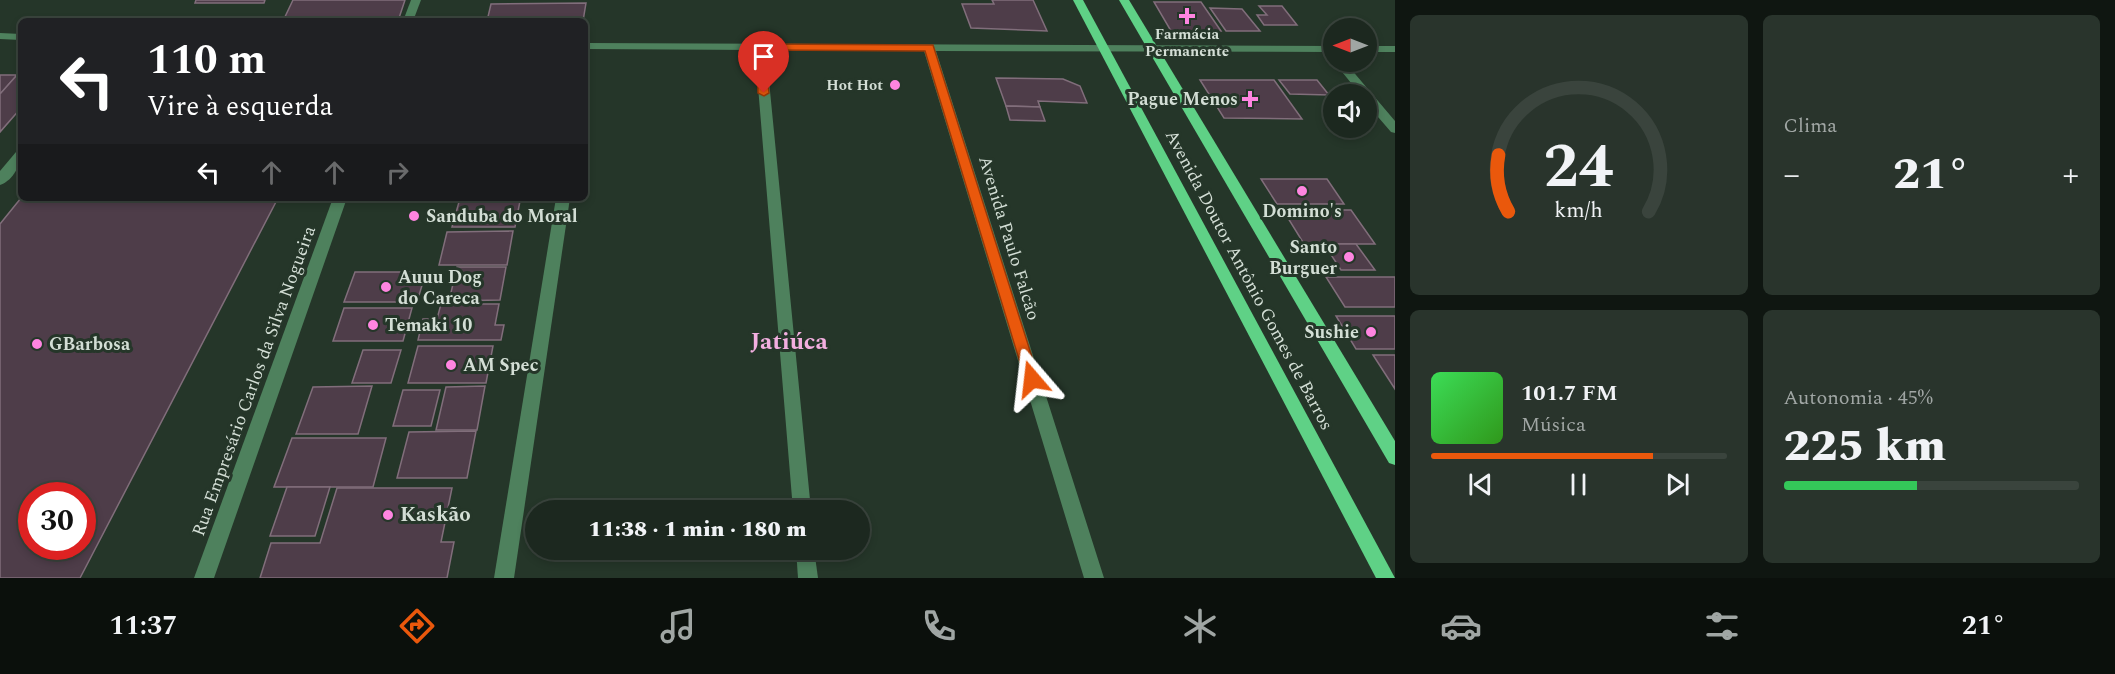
<!DOCTYPE html>
<html lang="pt">
<meta charset="utf-8">
<style>
:root{--surface:#1c281f;--page:#29342c;--text:#f1f3f6;--muted:#a0a6a4;--line:#3a443d;--accent:#ea580c}
body{margin:0;font-family:Spectral,serif;background:var(--page);color:var(--text);height:100vh;display:flex;flex-direction:column;font-size:22px;white-space:nowrap}
*{box-sizing:border-box;margin:0}
p{font-size:20px;color:var(--muted)}
.icon{flex:none;width:33px;height:33px;fill:none;stroke:currentColor;stroke-width:2;stroke-linecap:round;stroke-linejoin:round}
.map{position:relative;flex:1;overflow:hidden}
.side{display:flex;flex-direction:column;gap:15px;padding:15px;background:#0f1611;width:720px}
.side>*{flex:none}
.banner{position:absolute;left:18px;top:18px;width:570px;height:183px;border-radius:9px;box-shadow:0 3px 9px #0003,0 0 0 2px var(--line);background:#202124;color:#fff;overflow:hidden}
.needle{width:39px;rotate:270deg}
.fabs{position:absolute;left:1323px;top:18px;display:grid;gap:12px}
.fabs a{display:grid;place-items:center;width:54px;height:54px;border-radius:50%;background:var(--surface);box-shadow:0 3px 9px #0003,0 0 0 2px var(--line);font-size:30px}
.speed{position:absolute;left:18px;top:482px;display:flex;gap:12px;font-size:30px;font-weight:700;text-align:center}
.speed>*{display:grid;place-content:center;width:78px;height:78px;border-radius:50%;background:var(--surface);box-shadow:0 3px 9px #0003,0 0 0 2px var(--line);line-height:1}
.speed .limit{border:9px solid #d22;background:#fff;color:#111}
.pin{position:absolute;display:grid;place-items:center;width:51px;height:51px;color:#fff;margin:-62px -26px;border-radius:50% 50% 50% 0;rotate:-45deg;box-shadow:0 0 6px #0007}
.pin .icon{rotate:45deg}
.me{position:absolute;width:66px;margin:-33px;rotate:343deg;stroke-linejoin:round;filter:drop-shadow(0 0 4px #0008)}
.turn{display:flex;align-items:center;gap:21px;height:126px;padding:0 30px;font-size:27px}
.turn .icon{width:78px;height:78px;stroke-width:2.5}
.turn b{display:block;font-size:42px;line-height:51px}
.lanes{display:flex;align-items:center;height:57px;padding:0 30px;background:#0003;justify-content:center;gap:30px;direction:ltr}
.lanes .off{opacity:.35}
.big{font-size:45px;font-weight:800;line-height:1.1}
.side .card{flex:1;display:flex;flex-direction:column;justify-content:center;gap:9px;min-width:0;padding:0 21px;border-radius:9px;background:var(--page)}
.side .dial{align-items:center;gap:0}
.dial svg{height:156px;overflow:visible;fill:none;stroke:var(--line);stroke-width:7;stroke-linecap:round;text-anchor:middle}
.dial text{fill:var(--text);stroke:none}
.song{display:flex;align-items:center;gap:18px}
.cover{width:72px;height:72px;border-radius:9px;background:linear-gradient(135deg,hsl(130 70% 55%),hsl(110 70% 35%))}
.played{height:6px;border-radius:3px;background:linear-gradient(90deg,var(--accent) 75%,var(--line) 75%)}
.keys{display:flex;justify-content:space-around;direction:ltr}
.heat{display:flex;justify-content:space-between;align-items:center;font-size:33px;direction:ltr}
.charge{height:9px;border-radius:4px;background:linear-gradient(90deg,#34c759 45%,var(--line) 0)}
.side .tiles{flex:1;display:grid;gap:15px;grid-template-columns:repeat(2,1fr)}
.trip{position:absolute;left:525px;top:500px;width:345px;height:60px;border-radius:30px;background:var(--surface);box-shadow:0 3px 9px #0003,0 0 0 2px var(--line);font-weight:800;line-height:60px;text-align:center}
.menu{display:flex;height:96px;justify-content:space-around;align-items:center;background:#0b100c;color:var(--muted)}
.menu .icon{width:42px;height:42px}
.menu .on{color:var(--accent)}
.menu b{font-size:27px;color:var(--text)}
main{display:flex;flex:1;min-height:0}
.map>svg:first-child{display:block}
</style>
<main>
<div class="map">
<svg width="1395" height="578" viewBox="0 0 1395 578">
<rect width="100%" height="100%" fill="#253629"/>
<g fill="#4e3d49" stroke="#816e7b" stroke-width="1.5" fill-rule="evenodd">
<path d="M196,0H265L264,3H195Z"/>
<path d="M293,0H405L398,21H283Z"/>
<path d="M992,0H1033L1047,31L971,28L962,4H994Z"/>
<path d="M1154,2H1201L1221,31H1171Z"/>
<path d="M586,3L583,21H487L491,4Z"/>
<path d="M1259,6H1282L1297,25H1264L1257,15H1267Z"/>
<path d="M1210,8L1242,9L1260,31H1226Z"/>
<path d="M0,75H17L0,94Z"/>
<path d="M17,75H21V108L0,132V94Z"/>
<path d="M996,78L1063,79L1080,86L1087,103L1038,101L1040,107L1006,106Z"/>
<path d="M1200,80H1274L1302,119L1224,118Z"/>
<path d="M1279,80H1317L1329,95L1290,94Z"/>
<path d="M1006,106L1040,107L1045,121L1010,120Z"/>
<path d="M1261,179H1327L1344,204H1277Z"/>
<path d="M21,198H278L80,578H0V224ZM32,495H82V546H32Z"/>
<path d="M520,201L515,227H452L459,202Z"/>
<path d="M1283,210H1351L1375,244H1304Z"/>
<path d="M513,231L507,265H439L447,232Z"/>
<path d="M1324,244H1356L1375,270H1341Z"/>
<path d="M457,267H506L500,300L449,301Z"/>
<path d="M355,272H426L417,302H344Z"/>
<path d="M1326,277H1395V307H1345Z"/>
<path d="M441,304H499L495,325H504L501,340H418L423,319H437Z"/>
<path d="M344,308H412L403,341H333Z"/>
<path d="M1336,316H1395V349H1356Z"/>
<path d="M418,346H493L486,383H408Z"/>
<path d="M363,350H401L391,383H352Z"/>
<path d="M1373,355H1395V389Z"/>
<path d="M372,386L358,434H296L313,387Z"/>
<path d="M485,386L477,430H436L446,387Z"/>
<path d="M403,390H440L431,426H393Z"/>
<path d="M476,431L467,478H397L409,432Z"/>
<path d="M292,438H386L373,487H274Z"/>
<path d="M287,487H330L315,536H270Z"/>
<path d="M337,488H452L441,542H454L447,578H260L271,543H320Z"/>
</g>
<g fill="none" stroke-linecap="round" stroke-linejoin="round">
<g fill="#4e815d" fill-rule="evenodd">
<path d="M411,0H421L413,21H403Z"/>
<path d="M0,33L21,34V40L0,39Z"/>
<path d="M585,43L1334,46V52L936,51L1104,578H1084L924,51L766,50L811,510H793L755,50L585,49Z"/>
<rect x="1366" y="46" width="29" height="6"/>
<path d="M1334,62H1345L1395,121V133L1391,132L1366,103V94H1360Z"/>
<path d="M21,151C21,164 14,180 0,185V171L16,152Z"/>
<path d="M333,198H347L214,578H194Z"/>
<path d="M556,198H570L514,578H494Z"/>
<path d="M796,549H814L818,578H798Z"/>
</g>
<g fill="#5fd186" fill-rule="evenodd">
<path d="M1073,0H1083L1395,578H1376Z"/>
<path d="M1119,0H1129L1395,441V465L1389,463Z"/>
</g>
</g>
<path fill="#ea580c" stroke="#983908" stroke-width="1.5" d="M756,44L933,45L1039,379L1037,384L1032,385L1027,384L1025,379L925,51L765,50L769,93L764,96L758,93Z"/>
<g fill="#fe85e0" stroke="#253629" stroke-width="2">
<path d="M1184 7h6v6h6v6h-6v6h-6v-6h-6v-6h6z"/>
<circle cx="895" cy="85" r="6"/>
<path d="M1247 90h6v6h6v6h-6v6h-6v-6h-6v-6h6z"/>
<circle cx="1302" cy="191" r="6"/>
<circle cx="414" cy="216" r="6"/>
<circle cx="1349" cy="257" r="6"/>
<circle cx="386" cy="287" r="6"/>
<circle cx="373" cy="325" r="6"/>
<circle cx="1371" cy="332" r="6"/>
<circle cx="37" cy="344" r="6"/>
<circle cx="451" cy="365" r="6"/>
<circle cx="388" cy="515" r="6"/>
</g>
<g text-anchor="middle" dominant-baseline="central" stroke-width="6" stroke-linejoin="round" paint-order="stroke">
<g font-size="15" font-weight="bold" fill="#d3ded5" stroke="#253629">
<text x="1187" y="34">Farmácia<tspan x="1187" dy="17">Permanente</tspan></text>
<text x="883" y="85" text-anchor="end">Hot Hot</text>
</g>
<g font-size="18" font-weight="bold" fill="#d3ded5" stroke="#253629" text-anchor="start">
<text x="1238" y="99" text-anchor="end">Pague Menos</text>
<text x="1302" y="211" text-anchor="middle">Domino's</text>
<text x="426" y="216">Sanduba do Moral</text>
<text x="1337" y="247" text-anchor="end">Santo<tspan x="1337" dy="21">Burguer</tspan></text>
<text x="398" y="277">Auuu Dog<tspan x="398" dy="21">do Careca</tspan></text>
<text x="385" y="325">Temaki 10</text>
<text x="1359" y="332" text-anchor="end">Sushie</text>
<text x="49" y="344">GBarbosa</text>
<text x="463" y="365">AM Spec</text>
</g>
<g font-size="18" fill="#d3ded5" stroke="#253629">
<text transform="translate(1009 238) rotate(73)">Avenida Paulo Falcão</text>
<text transform="translate(1249 280) rotate(62)">Avenida Doutor Antônio Gomes de Barros</text>
<text transform="translate(254 381) rotate(-70)">Rua Empresário Carlos da Silva Nogueira</text>
</g>
<g font-size="21" font-weight="bold" fill="#d3ded5" stroke="#253629" text-anchor="start">
<text x="400" y="515">Kaskão</text>
</g>
<g font-size="24" font-weight="bold" fill="#f3afe0" stroke="#253629">
<text x="789" y="342">Jatiúca</text>
</g>
</g>
</svg>
<div class="fabs">
<a><svg class="needle" viewBox="-14 -14 28 28"><path d="M0-13l5 13h-10z" fill="#e53935"/><path d="M0 13l5-13h-10z" fill="#a0a6a4"/></svg></a>
<a><svg class="icon" aria-label="sound" viewBox="0 0 24 24"><path d="M4 9h4l5-4v14l-5-4H4zM17 9q2 3 0 6"/></svg></a>
</div>
<div class="speed"><div class="limit">30</div></div>
<div class="pin" style="left:764px;top:93px;background:#d93025"><svg class="icon" aria-label="arrive" viewBox="0 0 24 24"><path d="M6 21V4h12l-3 4 3 4H6"/></svg></div>
<svg class="me" style="left:1032px;top:379px" viewBox="-20 -20 40 40"><path d="M0-17L14 15 0 8-14 15z" fill="#ea580c" stroke="#fff" stroke-width="4"/></svg>
<div class="trip">11:38 · 1 min · 180 m</div>
<div class="banner">
<div class="turn"><svg class="icon" aria-label="left" viewBox="0 0 24 24"><path d="M17 20v-9H6M10 6l-5 5 5 5"/></svg><div><b>110 m</b>Vire à esquerda</div></div>
<div class="lanes"><svg class="icon" aria-label="left" viewBox="0 0 24 24"><path d="M17 20v-9H6M10 6l-5 5 5 5"/></svg><svg class="icon off" aria-label="ahead" viewBox="0 0 24 24"><path d="M12 20V5M6 11l6-6 6 6"/></svg><svg class="icon off" aria-label="ahead" viewBox="0 0 24 24"><path d="M12 20V5M6 11l6-6 6 6"/></svg><svg class="icon off" aria-label="right" viewBox="0 0 24 24"><path d="M7 20v-9h11M14 6l5 5-5 5"/></svg></div>
</div>
</div>
<section class="side">
<div class="tiles">
<div class="card dial"><svg viewBox="0 0 100 80">
<path d="M14 69A42 42 0 1 1 86 69"/>
<path d="M14 69A42 42 0 0 1 9 40" stroke="#ea580c"/>
<text x="50" y="56" font-size="32" font-weight="700">24</text>
<text x="50" y="72" font-size="11">km/h</text>
</svg></div>
<div class="card"><p>Clima</p>
<div class="heat"><a>−</a><b class="big">21°</b><a>+</a></div>
</div>
<div class="card">
<div class="song"><i class="cover"></i><div><b>101.7 FM</b><p>Música</p></div></div>
<div class="played"></div>
<div class="keys"><svg class="icon" aria-label="previous" viewBox="0 0 24 24"><path d="M18 5L8 12l10 7zM5 5v14"/></svg><svg class="icon" aria-label="pause" viewBox="0 0 24 24"><path d="M8 5v14M16 5v14"/></svg><svg class="icon" aria-label="next" viewBox="0 0 24 24"><path d="M6 5l10 7-10 7zM19 5v14"/></svg></div>
</div>
<div class="card"><p>Autonomia · 45%</p><b class="big">225 km</b><div class="charge"></div></div>
</div>
</section>
</main>
<nav class="menu">
<b>11:37</b>
<svg class="icon on" aria-label="directions" viewBox="0 0 24 24"><path d="M12 3l9 9-9 9-9-9zM9 14v-3h6M13 9l2 2-2 2"/></svg>
<svg class="icon" aria-label="music" viewBox="0 0 24 24"><path d="M9 18V5l10-2v13"/><circle cx="6" cy="18" r="3"/><circle cx="16" cy="16" r="3"/></svg>
<svg class="icon" aria-label="phone" viewBox="0 0 24 24"><path d="M5 4h4l2 5-3 2q2 4 5 5l2-3 5 2v4C11 20 4 13 5 4z"/></svg>
<svg class="icon" aria-label="climate" viewBox="0 0 24 24"><path d="M12 3v18M4 7l16 10M4 17L20 7"/></svg>
<svg class="icon" aria-label="car" viewBox="0 0 24 24"><path d="M5 17H2v-5l4-1 3-4h7l3 4 3 1v5h-3M9 17h6M6 11h13"/><circle cx="7" cy="17" r="2"/><circle cx="17" cy="17" r="2"/></svg>
<svg class="icon" aria-label="filters" viewBox="0 0 24 24"><path d="M4 7h16M4 17h16"/><circle cx="9" cy="7" r="2"/><circle cx="15" cy="17" r="2"/></svg>
<b>21°</b>
</nav>
